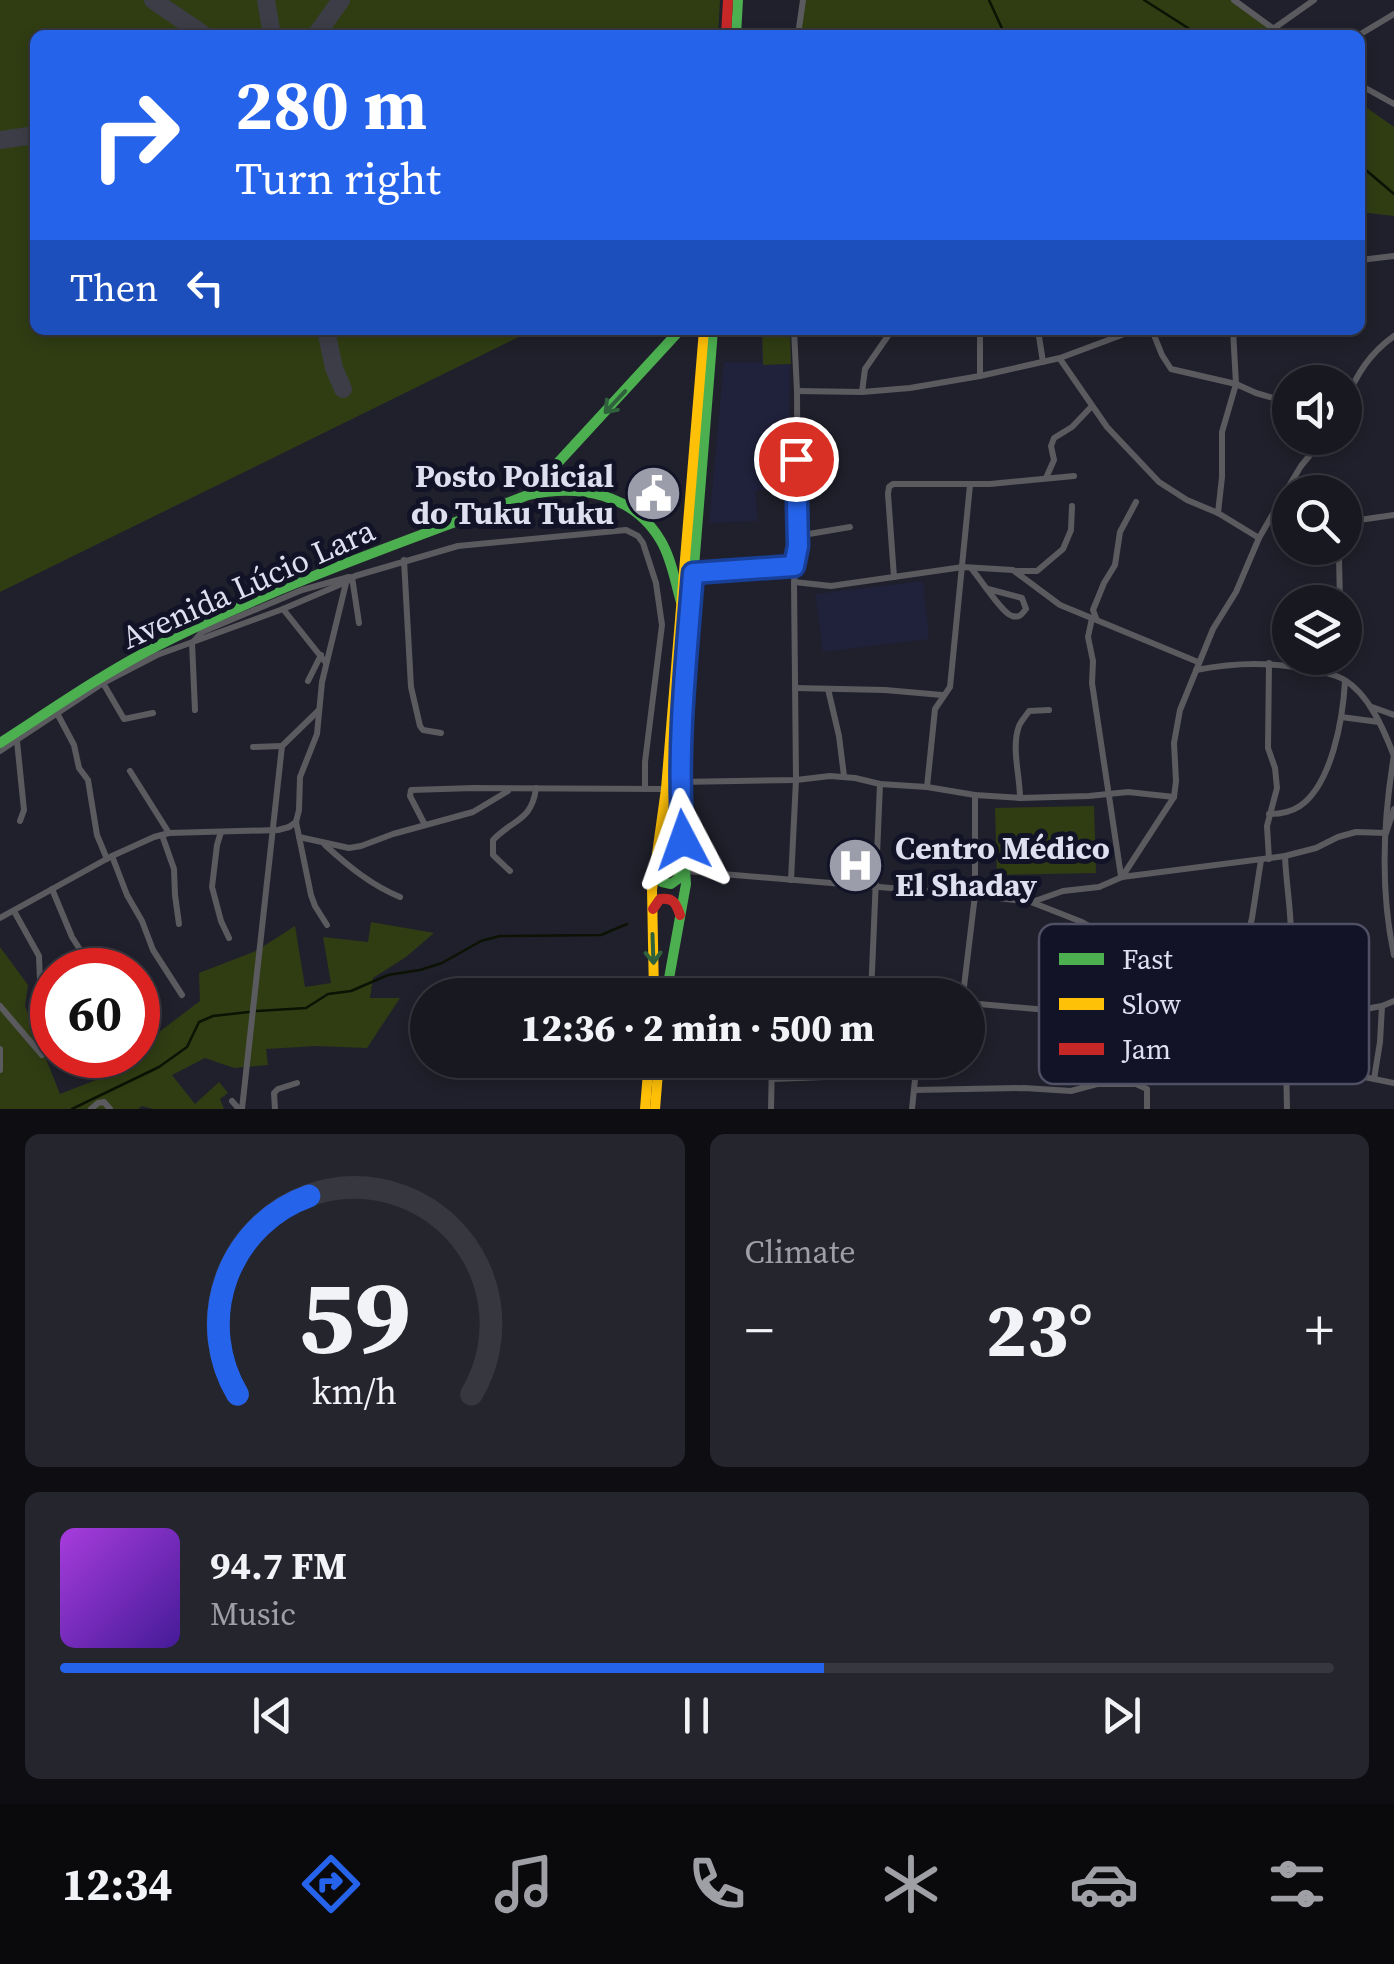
<!DOCTYPE html>
<meta charset="utf-8">
<style>
:root{--surface:#181821;--page:#25252e;--text:#f1f3f6;--muted:#9fa0a5;--line:#36373f;--accent:#2563eb}
body{margin:0;font-family:"Source Serif 4",serif;background:var(--page);color:var(--text);height:100vh;display:flex;flex-direction:column;font-size:38px;white-space:nowrap}
*{box-sizing:border-box;margin:0}
p{font-size:32px;color:var(--muted)}
.icon{flex:none;width:55px;height:55px;fill:none;stroke:currentColor;stroke-width:2;stroke-linecap:round;stroke-linejoin:round}
.map{position:relative;height:1109px;overflow:hidden}
.sheet{display:flex;flex-direction:column;gap:25px;padding:25px;background:#0d0d12;flex:1}
.sheet>*{flex:none}
.hud{position:absolute;left:30px;top:30px;width:1335px;height:305px;border-radius:15px;box-shadow:0 5px 15px #0003,0 0 0 2px var(--line);background:#2563eb;color:#fff;overflow:hidden}
.fabs{position:absolute;left:1272px;top:365px;display:grid;gap:20px}
.fabs a{display:grid;place-items:center;width:90px;height:90px;border-radius:50%;background:var(--surface);box-shadow:0 5px 15px #0003,0 0 0 2px var(--line);font-size:50px}
.speed{position:absolute;left:30px;top:948px;display:flex;gap:20px;font-size:50px;font-weight:700;text-align:center}
.speed>*{display:grid;place-content:center;width:130px;height:130px;border-radius:50%;background:var(--surface);box-shadow:0 5px 15px #0003,0 0 0 2px var(--line);line-height:1}
.speed .limit{border:15px solid #d22;background:#fff;color:#111}
.pin{position:absolute;display:grid;place-items:center;width:85px;height:85px;color:#fff;margin:-42px;border:5px solid #fff;border-radius:50%;box-shadow:0 2px 10px #0007}
.me{position:absolute;width:110px;margin:-55px;rotate:356deg;stroke-linejoin:round;filter:drop-shadow(0 0 8px #0008)}
.turn{display:flex;align-items:center;gap:35px;height:210px;padding:0 40px;font-size:45px}
.turn .icon{width:130px;height:130px;stroke-width:2.5}
.turn b{display:block;font-size:70px;line-height:85px}
.then{display:flex;align-items:center;height:95px;padding:0 40px;background:#0003;gap:20px;font-size:38px}
.big{font-size:75px;font-weight:800;line-height:1.1}
.sheet .tile{flex:1;display:flex;flex-direction:column;justify-content:center;gap:15px;min-width:0;padding:0 35px;border-radius:15px;background:var(--page)}
.sheet .dial{align-items:center;gap:0}
.dial svg{height:260px;overflow:visible;fill:none;stroke:var(--line);stroke-width:7;stroke-linecap:round;text-anchor:middle}
.dial text{fill:var(--text);stroke:none}
.song{display:flex;align-items:center;gap:30px}
.cover{width:120px;height:120px;border-radius:15px;background:linear-gradient(135deg,hsl(280 70% 55%),hsl(260 70% 35%))}
.played{height:10px;border-radius:5px;background:linear-gradient(90deg,var(--accent) 60%,var(--line) 60%)}
.keys{display:flex;justify-content:space-around;direction:ltr}
.heat{display:flex;justify-content:space-between;align-items:center;font-size:55px;direction:ltr}
.sheet .tiles{flex:1;display:grid;gap:25px;grid-template-columns:1fr 1fr}
.tile:last-child{grid-column:span 2}
.trip{position:absolute;left:410px;top:978px;width:575px;height:100px;border-radius:50px;background:var(--surface);box-shadow:0 5px 15px #0003,0 0 0 2px var(--line);font-weight:800;line-height:100px;text-align:center}
.menu{display:flex;height:160px;justify-content:space-around;align-items:center;background:#0a0a0d;color:var(--muted)}
.menu .icon{width:70px;height:70px}
.menu .on{color:var(--accent)}
.menu b{font-size:45px;color:var(--text)}
.map>svg:first-child{display:block}
</style>
<div class="map">
<svg width="1394" height="1109" viewBox="0 0 1394 1109">
<rect width="100%" height="100%" fill="#20202c"/>
<g fill="#20213b">
<path d="M762,330H790L789,488L755,491L758,521L709,523L724,362H762Z"/>
<path d="M923,581L929,639L823,652L815,594Z"/>
</g>
<g fill="#303d13">
<path d="M0,0H720L718,35H35V330H533L0,592Z"/>
<path d="M803,0H1234L1282,35H798Z"/>
<path d="M1360,103L1394,127V216L1360,212Z"/>
<path d="M762,330H790L791,364L763,365Z"/>
<path d="M673,789L678,867L674,876L669,878L665,874L664,869Z"/>
<path d="M1094,806L1096,873L997,875L995,808Z"/>
<path d="M371,922L434,933L406,957L373,978L370,998H400L367,1048L316,1046L266,1049L268,1065L234,1068L205,1058L172,1075L195,1104L219,1082L228,1093L220,1099L224,1109H153L142,1106L138,1109H0V947L28,985L25,1006L60,1094L96,1080L129,1055H138V1048L200,1001L199,973L256,951L295,926L305,987L331,983L323,937L368,942Z"/>
</g>
<g fill="none" stroke-linecap="round" stroke-linejoin="round">
<g stroke="#0c1204" stroke-width="2.5">
<path d="M989,0L1005,35"/>
<path d="M1144,0L1199,35"/>
<path d="M1360,165L1394,194"/>
<path d="M257,1011L306,1008L328,994L351,991L388,975L420,970L442,963L481,941L500,936L601,935L627,924"/>
<path d="M72,1109L159,1067L187,1047L199,1022L213,1016L249,1012"/>
</g>
<g stroke="#3c3d47" stroke-width="18">
<path d="M153,0L204,35"/>
<path d="M266,0L272,35"/>
<path d="M316,35L341,0"/>
<path d="M0,140L35,135"/>
<path d="M326,330L334,368L343,389"/>
</g>
<g stroke="#5a5a5f" stroke-width="6">
<path d="M1234,0L1282,35"/>
<path d="M1273,29L1314,0"/>
<path d="M798,35L803,0"/>
<path d="M1359,35L1394,14"/>
<path d="M1360,85L1394,104"/>
<path d="M1360,260L1394,256"/>
<path d="M1038,330L1043,362"/>
<path d="M1152,330L1162,355L1171,369L1236,384L1256,393L1290,403"/>
<path d="M1060,359L1107,427L1159,482L1187,500L1218,513L1259,538"/>
<path d="M980,376V330"/>
<path d="M797,391L862,392L910,388L980,376L1060,358L1135,330"/>
<path d="M862,392L865,369L892,330"/>
<path d="M1345,402C1357,374 1369,354 1394,336"/>
<path d="M1046,478L1054,460L1051,446L1054,438L1072,427L1092,406"/>
<path d="M1218,513L1222,477V432L1236,384L1233,330"/>
<path d="M1345,522L1394,515"/>
<path d="M797,536L850,527"/>
<path d="M1335,548L1339,557L1340,602"/>
<path d="M404,560L411,687L420,726L423,730L441,733"/>
<path d="M971,568C979,577 1002,613 1012,616C1020,618 1022,614 1026,609L1022,598L988,589"/>
<path d="M1017,571H1037L1063,549L1071,530L1072,506"/>
<path d="M693,573L794,566"/>
<path d="M352,577L359,623"/>
<path d="M894,577L888,494L889,487L893,484H990L1074,476"/>
<path d="M794,582L831,586L963,567L1013,570L1060,605L1198,662"/>
<path d="M283,609L326,663"/>
<path d="M1092,618L1088,637L1093,661L1092,683L1121,876"/>
<path d="M1096,618L1093,610L1104,583L1115,565L1120,532L1136,502"/>
<path d="M1269,663L1268,748L1275,768L1277,788L1267,826L1269,859"/>
<path d="M1196,670C1238,662 1271,662 1313,670C1323,672 1334,674 1343,679C1369,694 1384,730 1394,756"/>
<path d="M1330,674L1333,658"/>
<path d="M308,681L321,655"/>
<path d="M103,683L124,719L153,713"/>
<path d="M795,688L885,690L942,695"/>
<path d="M828,689L839,736L844,776"/>
<path d="M1372,707L1394,715"/>
<path d="M195,710L192,643L202,632L302,590L349,577"/>
<path d="M57,713L74,745L79,768L88,780L97,835L107,859"/>
<path d="M1341,717L1379,722"/>
<path d="M17,741L24,810L20,821"/>
<path d="M253,747L282,746"/>
<path d="M0,751L103,683L157,655L283,609L346,582L355,576L458,546L626,530L638,536L643,543L656,583L662,625L645,762V789"/>
<path d="M1394,755C1383,821 1380,890 1394,955"/>
<path d="M130,771L169,833"/>
<path d="M679,782L796,780L830,776L855,778L880,784L927,787L975,795L1020,798L1089,796L1128,792L1174,797"/>
<path d="M927,787L935,709L950,687L970,485"/>
<path d="M1020,798C1020,776 1011,747 1019,726C1021,721 1026,716 1029,711L1049,710"/>
<path d="M1269,814C1280,814 1291,812 1300,806C1332,784 1343,718 1345,681"/>
<path d="M425,825L410,796L411,790L474,788L666,789"/>
<path d="M221,832L217,845L212,887L221,921L229,938"/>
<path d="M162,835L174,869L175,895L179,924"/>
<path d="M299,837L349,848L361,846L393,834L473,812L508,791"/>
<path d="M325,845C348,866 371,885 400,897"/>
<path d="M112,856L127,895L142,921L153,950L182,995"/>
<path d="M1285,856C1286,883 1291,909 1291,936C1290,962 1284,981 1289,1007"/>
<path d="M510,871L493,855V840C513,819 532,821 536,788"/>
<path d="M686,871L975,895L1031,902L1082,922L1157,964L1309,1014L1316,1013L1324,1006L1337,928"/>
<path d="M1122,877L1174,797L1176,781L1174,743L1180,710L1213,629L1236,592L1259,538L1289,486L1301,466L1324,438"/>
<path d="M791,880L796,780L794,582L798,546L797,391L794,330"/>
<path d="M52,889L72,937L93,970"/>
<path d="M1032,902L1063,891L1099,887L1122,877L1285,856L1316,848L1338,837L1356,832L1386,833L1394,809"/>
<path d="M14,911L39,956L40,980"/>
<path d="M0,918L112,856L154,837L169,833L278,830L289,827L296,822"/>
<path d="M327,925L315,906L311,895L296,822L299,810L300,777L317,734L322,682L346,583"/>
<path d="M668,984L864,995"/>
<path d="M1235,990L1252,918L1261,860"/>
<path d="M871,995L880,784"/>
<path d="M963,995L975,895V795"/>
<path d="M968,1003L1081,1013L1181,1044L1286,1061L1394,1083"/>
<path d="M0,1006L42,1055"/>
<path d="M1354,1011L1382,1006L1394,1001"/>
<path d="M0,1049V1070"/>
<path d="M772,1079L851,1076"/>
<path d="M1374,1079L1380,1042L1382,1006"/>
<path d="M914,1090L1024,1088L1071,1091L1097,1084H1136L1147,1089V1109"/>
<path d="M232,1101L239,1109"/>
<path d="M91,1109L98,1103L104,1102L110,1109"/>
<path d="M242,1109L282,746L319,710"/>
<path d="M275,1109L274,1093L278,1089L297,1083"/>
<path d="M771,1109L772,1060"/>
<path d="M912,1109L917,1060"/>
<path d="M1287,1109L1286,1061L1292,1009"/>
</g>
<g stroke="#4caf50" stroke-width="10">
<path d="M736,35L738,0"/>
<path d="M530,493L680,330"/>
<path d="M0,743C51,710 101,675 155,647C275,586 403,542 528,495C579,484 633,493 661,541C672,560 675,582 681,602"/>
<path d="M656,868L662,882L671,884L678,879L683,865"/>
<path d="M666,995L686,884L679,782L680,742L713,330"/>
</g>
<g stroke="#ffc107" stroke-width="10">
<path d="M654,995L652,890L666,789L704,330"/>
<path d="M645,1109L649,1060"/>
<path d="M655,1109L659,1060"/>
</g>
<g stroke="#c62828" stroke-width="10">
<path d="M726,35L728,0"/>
<path d="M653,909L660,899C673,897 676,903 680,915"/>
</g>
</g>
<defs><path id="oneway-shaft" d="M-6 0H5M1.5-3L5.5 0L1.5 3" fill="none" stroke-width="1.6" stroke-linecap="round" stroke-linejoin="round" transform="scale(2.5)"/></defs>
<g stroke="#2f613c">
<use href="#oneway-shaft" transform="translate(615 402) rotate(133)"/>
<use href="#oneway-shaft" transform="translate(653 949) rotate(88)"/>
</g>
<g fill="none" stroke-linecap="round" stroke-linejoin="round">
<defs>
<path id="route" d="M683,840C676,750 686,662 693,573L794,566L798,546L796,459"/>
</defs>
<use href="#route" stroke="#184099" stroke-width="25"/>
<use href="#route" stroke="#2563eb" stroke-width="18"/>
</g>
<defs>
<symbol id="civic-disc" viewBox="-11 -11 22 22"><circle r="9.5" fill="#9c9dab" stroke="#121327"/><path d="M-.6-6.5H3V-4.5H.6V-3L4-1V1h2V6H-6V1h2V-1L-.6-3ZM-1.2 2.5V6h2.4V2.5Z" fill="#fff"/></symbol>
<symbol id="hospital-disc" viewBox="-11 -11 22 22"><circle r="9.5" fill="#9c9dab" stroke="#121327"/><path d="M-5-5h3v3.5h4V-5h3V5h-3V1.5h-4V5h-3Z" fill="#fff"/></symbol>
</defs>
<g fill-rule="evenodd">
<use href="#civic-disc" x="622" y="462" width="63" height="63"/>
<use href="#hospital-disc" x="824" y="834" width="63" height="63"/>
</g>
<g text-anchor="middle" dominant-baseline="central" stroke-width="10" stroke-linejoin="round" paint-order="stroke">
<g font-size="32" font-weight="bold" fill="#dee0ef" stroke="#121327" text-anchor="end">
<text x="614" y="476">Posto Policial<tspan x="614" dy="37">do Tuku Tuku</tspan></text>
<text x="895" y="848" text-anchor="start">Centro Médico<tspan x="895" dy="37">El Shaday</tspan></text>
</g>
<g font-size="32" fill="#dee0ef" stroke="#121327">
<text transform="translate(248 584) rotate(-24)">Avenida Lúcio Lara</text>
</g>
</g>
<rect x="1039" y="924" width="330" height="160" rx="15" fill="#121327" stroke="#4f5063" stroke-width="2.5"/>
<rect x="1059" y="953" width="45" height="12" fill="#4caf50"/>
<rect x="1059" y="998" width="45" height="12" fill="#ffc107"/>
<rect x="1059" y="1043" width="45" height="12" fill="#c62828"/>
<g font-size="28" fill="#dee0ef">
<text x="1122" y="969">Fast</text>
<text x="1122" y="1014">Slow</text>
<text x="1122" y="1059">Jam</text>
</g>
</svg>
<div class="fabs">
<a><svg class="icon" aria-label="sound" viewBox="0 0 24 24"><path d="M4 9h4l5-4v14l-5-4H4zM17 9q2 3 0 6"/></svg></a>
<a><svg class="icon" aria-label="search" viewBox="0 0 24 24"><circle cx="10" cy="10" r="6"/><path d="M15 15l6 6"/></svg></a>
<a><svg class="icon" aria-label="layers" viewBox="0 0 24 24"><path d="M12 4l9 5-9 5-9-5zM3 14l9 5 9-5"/></svg></a>
</div>
<div class="speed"><div class="limit">60</div></div>
<div class="pin" style="left:796px;top:459px;background:#d93025"><svg class="icon" aria-label="arrive" viewBox="0 0 24 24"><path d="M6 21V4h12l-3 4 3 4H6"/></svg></div>
<svg class="me" style="left:683px;top:840px" viewBox="-20 -20 40 40"><path d="M0-17L14 15 0 8-14 15z" fill="#2563eb" stroke="#fff" stroke-width="4"/></svg>
<div class="trip">12:36 · 2 min · 500 m</div>
<div class="hud">
<div class="turn"><svg class="icon" aria-label="right" viewBox="0 0 24 24"><path d="M7 20v-9h11M14 6l5 5-5 5"/></svg><div><b>280 m</b>Turn right</div></div>
<div class="then">Then<svg class="icon" aria-label="left" viewBox="0 0 24 24"><path d="M17 20v-9H6M10 6l-5 5 5 5"/></svg></div>
</div>
</div>
<section class="sheet">
<div class="tiles">
<div class="tile dial"><svg viewBox="0 0 100 80">
<path d="M14 69A42 42 0 1 1 86 69"/>
<path d="M14 69A42 42 0 0 1 36 8" stroke="#2563eb"/>
<text x="50" y="56" font-size="32" font-weight="700">59</text>
<text x="50" y="72" font-size="11">km/h</text>
</svg></div>
<div class="tile"><p>Climate</p>
<div class="heat"><a>−</a><b class="big">23°</b><a>+</a></div>
</div>
<div class="tile">
<div class="song"><i class="cover"></i><div><b>94.7 FM</b><p>Music</p></div></div>
<div class="played"></div>
<div class="keys"><svg class="icon" aria-label="previous" viewBox="0 0 24 24"><path d="M18 5L8 12l10 7zM5 5v14"/></svg><svg class="icon" aria-label="pause" viewBox="0 0 24 24"><path d="M8 5v14M16 5v14"/></svg><svg class="icon" aria-label="next" viewBox="0 0 24 24"><path d="M6 5l10 7-10 7zM19 5v14"/></svg></div>
</div>
</div>
</section>
<nav class="menu">
<b>12:34</b>
<svg class="icon on" aria-label="directions" viewBox="0 0 24 24"><path d="M12 3l9 9-9 9-9-9zM9 14v-3h6M13 9l2 2-2 2"/></svg>
<svg class="icon" aria-label="music" viewBox="0 0 24 24"><path d="M9 18V5l10-2v13"/><circle cx="6" cy="18" r="3"/><circle cx="16" cy="16" r="3"/></svg>
<svg class="icon" aria-label="phone" viewBox="0 0 24 24"><path d="M5 4h4l2 5-3 2q2 4 5 5l2-3 5 2v4C11 20 4 13 5 4z"/></svg>
<svg class="icon" aria-label="climate" viewBox="0 0 24 24"><path d="M12 3v18M4 7l16 10M4 17L20 7"/></svg>
<svg class="icon" aria-label="car" viewBox="0 0 24 24"><path d="M5 17H2v-5l4-1 3-4h7l3 4 3 1v5h-3M9 17h6M6 11h13"/><circle cx="7" cy="17" r="2"/><circle cx="17" cy="17" r="2"/></svg>
<svg class="icon" aria-label="filters" viewBox="0 0 24 24"><path d="M4 7h16M4 17h16"/><circle cx="9" cy="7" r="2"/><circle cx="15" cy="17" r="2"/></svg>
</nav>
